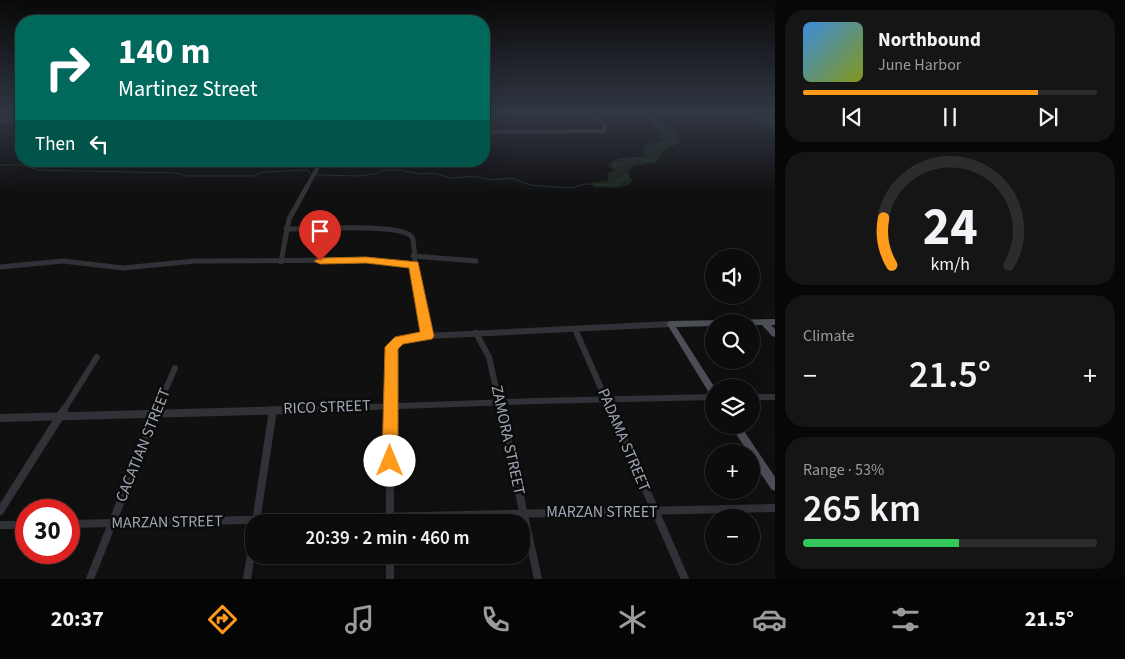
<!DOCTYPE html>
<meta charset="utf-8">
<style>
:root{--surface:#0c0c0d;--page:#151516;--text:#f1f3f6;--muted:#9a9b9d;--line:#2c2c2e;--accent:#ff9b1a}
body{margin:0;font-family:"Source Sans 3",sans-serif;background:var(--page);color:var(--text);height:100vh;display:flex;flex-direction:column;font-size:19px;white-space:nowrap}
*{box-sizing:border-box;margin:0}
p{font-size:16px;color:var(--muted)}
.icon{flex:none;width:28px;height:28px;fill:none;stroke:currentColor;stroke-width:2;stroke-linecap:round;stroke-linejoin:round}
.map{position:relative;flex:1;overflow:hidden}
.side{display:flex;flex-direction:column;gap:10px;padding:10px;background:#070707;width:350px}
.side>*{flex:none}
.guide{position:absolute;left:15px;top:15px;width:475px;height:152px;border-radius:20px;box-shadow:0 5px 20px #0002,0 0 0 1px var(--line);background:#00695c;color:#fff;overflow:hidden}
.controls{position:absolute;left:705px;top:249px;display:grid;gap:10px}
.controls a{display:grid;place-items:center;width:55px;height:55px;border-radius:50%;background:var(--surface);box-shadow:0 5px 20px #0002,0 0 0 1px var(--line);font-size:25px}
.speed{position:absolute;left:15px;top:499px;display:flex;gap:10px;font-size:25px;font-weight:700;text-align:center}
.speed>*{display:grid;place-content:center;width:65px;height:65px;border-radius:50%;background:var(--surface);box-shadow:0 5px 20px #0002,0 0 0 1px var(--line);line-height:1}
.speed .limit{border:8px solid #d22;background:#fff;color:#111}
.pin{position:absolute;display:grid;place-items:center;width:42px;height:42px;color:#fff;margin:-51px -21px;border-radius:50% 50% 50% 0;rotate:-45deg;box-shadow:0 0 5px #0007}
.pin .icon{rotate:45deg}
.me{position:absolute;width:55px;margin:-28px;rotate:0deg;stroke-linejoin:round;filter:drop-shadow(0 0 4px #0008)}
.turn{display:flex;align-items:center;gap:18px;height:105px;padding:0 20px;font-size:22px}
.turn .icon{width:65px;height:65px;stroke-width:2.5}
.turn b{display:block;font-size:35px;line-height:42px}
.then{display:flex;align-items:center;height:48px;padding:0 20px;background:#0003;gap:10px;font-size:19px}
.big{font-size:38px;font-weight:600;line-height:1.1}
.side .widget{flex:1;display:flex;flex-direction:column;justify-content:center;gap:8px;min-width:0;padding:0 18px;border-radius:20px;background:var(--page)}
.side .dial{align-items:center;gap:0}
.dial svg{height:130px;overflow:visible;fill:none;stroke:var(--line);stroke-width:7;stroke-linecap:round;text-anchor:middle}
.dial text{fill:var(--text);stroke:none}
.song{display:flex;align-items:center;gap:15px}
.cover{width:60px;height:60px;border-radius:8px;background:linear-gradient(135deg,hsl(210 70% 55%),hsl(70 70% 35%))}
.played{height:5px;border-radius:2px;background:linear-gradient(90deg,var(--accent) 80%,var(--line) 80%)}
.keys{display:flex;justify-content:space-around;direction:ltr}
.heat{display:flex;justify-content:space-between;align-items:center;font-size:28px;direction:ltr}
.charge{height:8px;border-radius:4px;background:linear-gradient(90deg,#34c759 53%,var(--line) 0)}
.trip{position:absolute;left:245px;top:514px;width:285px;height:50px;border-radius:20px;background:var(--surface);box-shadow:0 5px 20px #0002,0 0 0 1px var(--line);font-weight:600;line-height:50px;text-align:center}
.tabs{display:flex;height:80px;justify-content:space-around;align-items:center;background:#050505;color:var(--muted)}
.tabs .icon{width:35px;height:35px}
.tabs .selected{color:var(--accent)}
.tabs b{font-size:22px;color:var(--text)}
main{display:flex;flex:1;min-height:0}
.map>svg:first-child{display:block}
</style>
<main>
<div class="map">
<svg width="775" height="579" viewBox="0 0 775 579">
<rect width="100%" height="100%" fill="#101011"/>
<path fill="#1c241c" d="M670,112H690L684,118L662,119C669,126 677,133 681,143L663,151L656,163L634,166L628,171L632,181L630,184L618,188L593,187V182L606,181L609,179L607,174L614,170L608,165C619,154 631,159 644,156V145L664,141L652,123L645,118H650L651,112Z"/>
<path fill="#253036" d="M711,112H760L775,118V129L752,119Z"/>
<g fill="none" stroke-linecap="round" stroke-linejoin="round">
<g stroke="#253036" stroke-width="1">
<path d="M0,165H23L38,170L177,173L186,176H254L263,172L307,170L312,175"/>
<path d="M316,175L360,176L375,174L383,170H400L420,174L433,173L451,178L474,176L491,180L512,178L530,185L555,187L572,188L585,184L616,185L619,183L616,181L628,178L613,165L629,162L628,159L631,158L652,161L656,158L649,151L650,147L675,140L654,118L655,114L677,112"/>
</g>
<g stroke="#303237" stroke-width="4">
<path d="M0,121H21"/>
<path d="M484,132L604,131L605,126L590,112"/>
<path d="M307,187L321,161"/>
</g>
<g stroke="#303237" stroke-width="5">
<path d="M286,229C307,230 402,222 412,237C415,241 415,275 417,283"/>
<path d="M413,256L476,261"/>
<path d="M281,262L289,219L308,185"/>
<path d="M0,267L63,261L123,268L195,261L359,260L414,265"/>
</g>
<g stroke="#303237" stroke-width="6">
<path d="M416,282L427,336"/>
<path d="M575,329L611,411"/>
<path d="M476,333L489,357L501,411"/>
<path d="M751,397H775"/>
<path d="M63,411L97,357"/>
<path d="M156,411L175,368"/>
<path d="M260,411L536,401L714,397"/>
<path d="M273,411V409"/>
<path d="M390,411C390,396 385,352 397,343C405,336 417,337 427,336L671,324"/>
</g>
<g stroke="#303237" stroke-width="8">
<path d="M390,410V522"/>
<path d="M501,410L538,579"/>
<path d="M611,410L685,579"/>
<path d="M0,418L293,410"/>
<path d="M0,511L64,410"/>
<path d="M256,522L273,410"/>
<path d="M69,524L775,508"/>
<path d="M0,525H26"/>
<path d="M390,555V579"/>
<path d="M90,579L157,410"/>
<path d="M247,579L254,537"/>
</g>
<g fill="#4c4f56" fill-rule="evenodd">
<path d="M775,319V325H771L775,329V337L772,336L762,325H751V322H714V326L676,327L715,388H714V396H711L667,324L668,322L671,321Z"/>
<path d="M730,425H740L775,477V491L771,489L751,458V452H748Z"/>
</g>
</g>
<linearGradient id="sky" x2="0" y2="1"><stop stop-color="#090909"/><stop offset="0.58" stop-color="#313743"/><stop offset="1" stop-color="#313743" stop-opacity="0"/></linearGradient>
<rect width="775" height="193" fill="url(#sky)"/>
<path fill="#ff9b1a" stroke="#a66511" d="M366,257L418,262L434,336L432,339L403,344L398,349V461L396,466L390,469L384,466L382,461L385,347L395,337L420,332L409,268L366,263L320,264L314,261L320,258Z"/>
<g text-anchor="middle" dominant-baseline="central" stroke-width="5" stroke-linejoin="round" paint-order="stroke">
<g font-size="16" fill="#9fa8b4" stroke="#0b0b0c">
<text transform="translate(327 407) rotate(-2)">RICO STREET</text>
<text transform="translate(508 440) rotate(78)">ZAMORA STREET</text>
<text transform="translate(624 440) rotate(67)">PADAMA STREET</text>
<text transform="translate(143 445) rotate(-68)">CACATIAN STREET</text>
<text x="602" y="512">MARZAN STREET</text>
<text transform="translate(167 522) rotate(-1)">MARZAN STREET</text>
</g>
</g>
</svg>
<div class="controls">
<a><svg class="icon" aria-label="sound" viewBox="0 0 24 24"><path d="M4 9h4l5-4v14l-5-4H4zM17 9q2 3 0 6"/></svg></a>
<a><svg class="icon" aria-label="search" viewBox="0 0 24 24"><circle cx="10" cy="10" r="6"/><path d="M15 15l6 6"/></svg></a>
<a><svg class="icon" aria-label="layers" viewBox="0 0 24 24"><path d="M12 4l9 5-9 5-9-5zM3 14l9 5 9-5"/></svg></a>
<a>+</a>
<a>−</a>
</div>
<div class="speed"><div class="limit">30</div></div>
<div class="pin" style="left:320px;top:261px;background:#d93025"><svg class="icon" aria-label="arrive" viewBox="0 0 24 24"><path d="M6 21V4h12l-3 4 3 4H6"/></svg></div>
<svg class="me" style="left:390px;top:461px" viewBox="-20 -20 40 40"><circle r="19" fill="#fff"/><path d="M0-13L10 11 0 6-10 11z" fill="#ff9b1a"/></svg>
<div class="trip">20:39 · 2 min · 460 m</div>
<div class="guide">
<div class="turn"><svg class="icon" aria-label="right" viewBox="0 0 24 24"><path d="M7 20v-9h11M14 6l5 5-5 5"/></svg><div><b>140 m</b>Martinez Street</div></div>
<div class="then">Then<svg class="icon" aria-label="left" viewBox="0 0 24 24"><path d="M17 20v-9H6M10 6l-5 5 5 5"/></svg></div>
</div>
</div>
<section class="side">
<div class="widget">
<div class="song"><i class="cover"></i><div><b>Northbound</b><p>June Harbor</p></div></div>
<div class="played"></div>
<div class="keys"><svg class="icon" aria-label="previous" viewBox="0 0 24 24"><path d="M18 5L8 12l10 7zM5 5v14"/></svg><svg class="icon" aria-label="pause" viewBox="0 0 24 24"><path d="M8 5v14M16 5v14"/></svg><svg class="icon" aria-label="next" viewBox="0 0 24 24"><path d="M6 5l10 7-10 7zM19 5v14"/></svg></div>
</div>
<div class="widget dial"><svg viewBox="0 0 100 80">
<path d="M14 69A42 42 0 1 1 86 69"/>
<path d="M14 69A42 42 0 0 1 9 40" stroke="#ff9b1a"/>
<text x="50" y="56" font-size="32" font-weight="700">24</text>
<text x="50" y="72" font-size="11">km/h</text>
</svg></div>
<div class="widget"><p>Climate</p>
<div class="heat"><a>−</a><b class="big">21.5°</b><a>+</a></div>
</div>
<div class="widget"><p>Range · 53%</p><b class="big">265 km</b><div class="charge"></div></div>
</section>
</main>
<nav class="tabs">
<b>20:37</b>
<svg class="icon selected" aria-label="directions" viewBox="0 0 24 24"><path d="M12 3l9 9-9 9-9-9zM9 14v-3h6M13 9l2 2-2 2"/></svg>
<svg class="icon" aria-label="music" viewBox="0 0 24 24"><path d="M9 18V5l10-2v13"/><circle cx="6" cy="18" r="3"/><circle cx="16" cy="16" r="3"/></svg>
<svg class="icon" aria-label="phone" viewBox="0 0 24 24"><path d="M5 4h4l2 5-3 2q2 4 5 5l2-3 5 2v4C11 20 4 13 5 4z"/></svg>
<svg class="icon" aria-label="climate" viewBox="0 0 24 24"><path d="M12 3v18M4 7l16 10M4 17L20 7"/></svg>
<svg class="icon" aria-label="car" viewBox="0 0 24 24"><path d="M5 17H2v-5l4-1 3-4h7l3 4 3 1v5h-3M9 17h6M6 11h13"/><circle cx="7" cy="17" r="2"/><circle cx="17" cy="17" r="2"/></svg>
<svg class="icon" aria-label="filters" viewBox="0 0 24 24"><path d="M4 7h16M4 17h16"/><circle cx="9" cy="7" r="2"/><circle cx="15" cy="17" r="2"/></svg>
<b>21.5°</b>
</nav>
